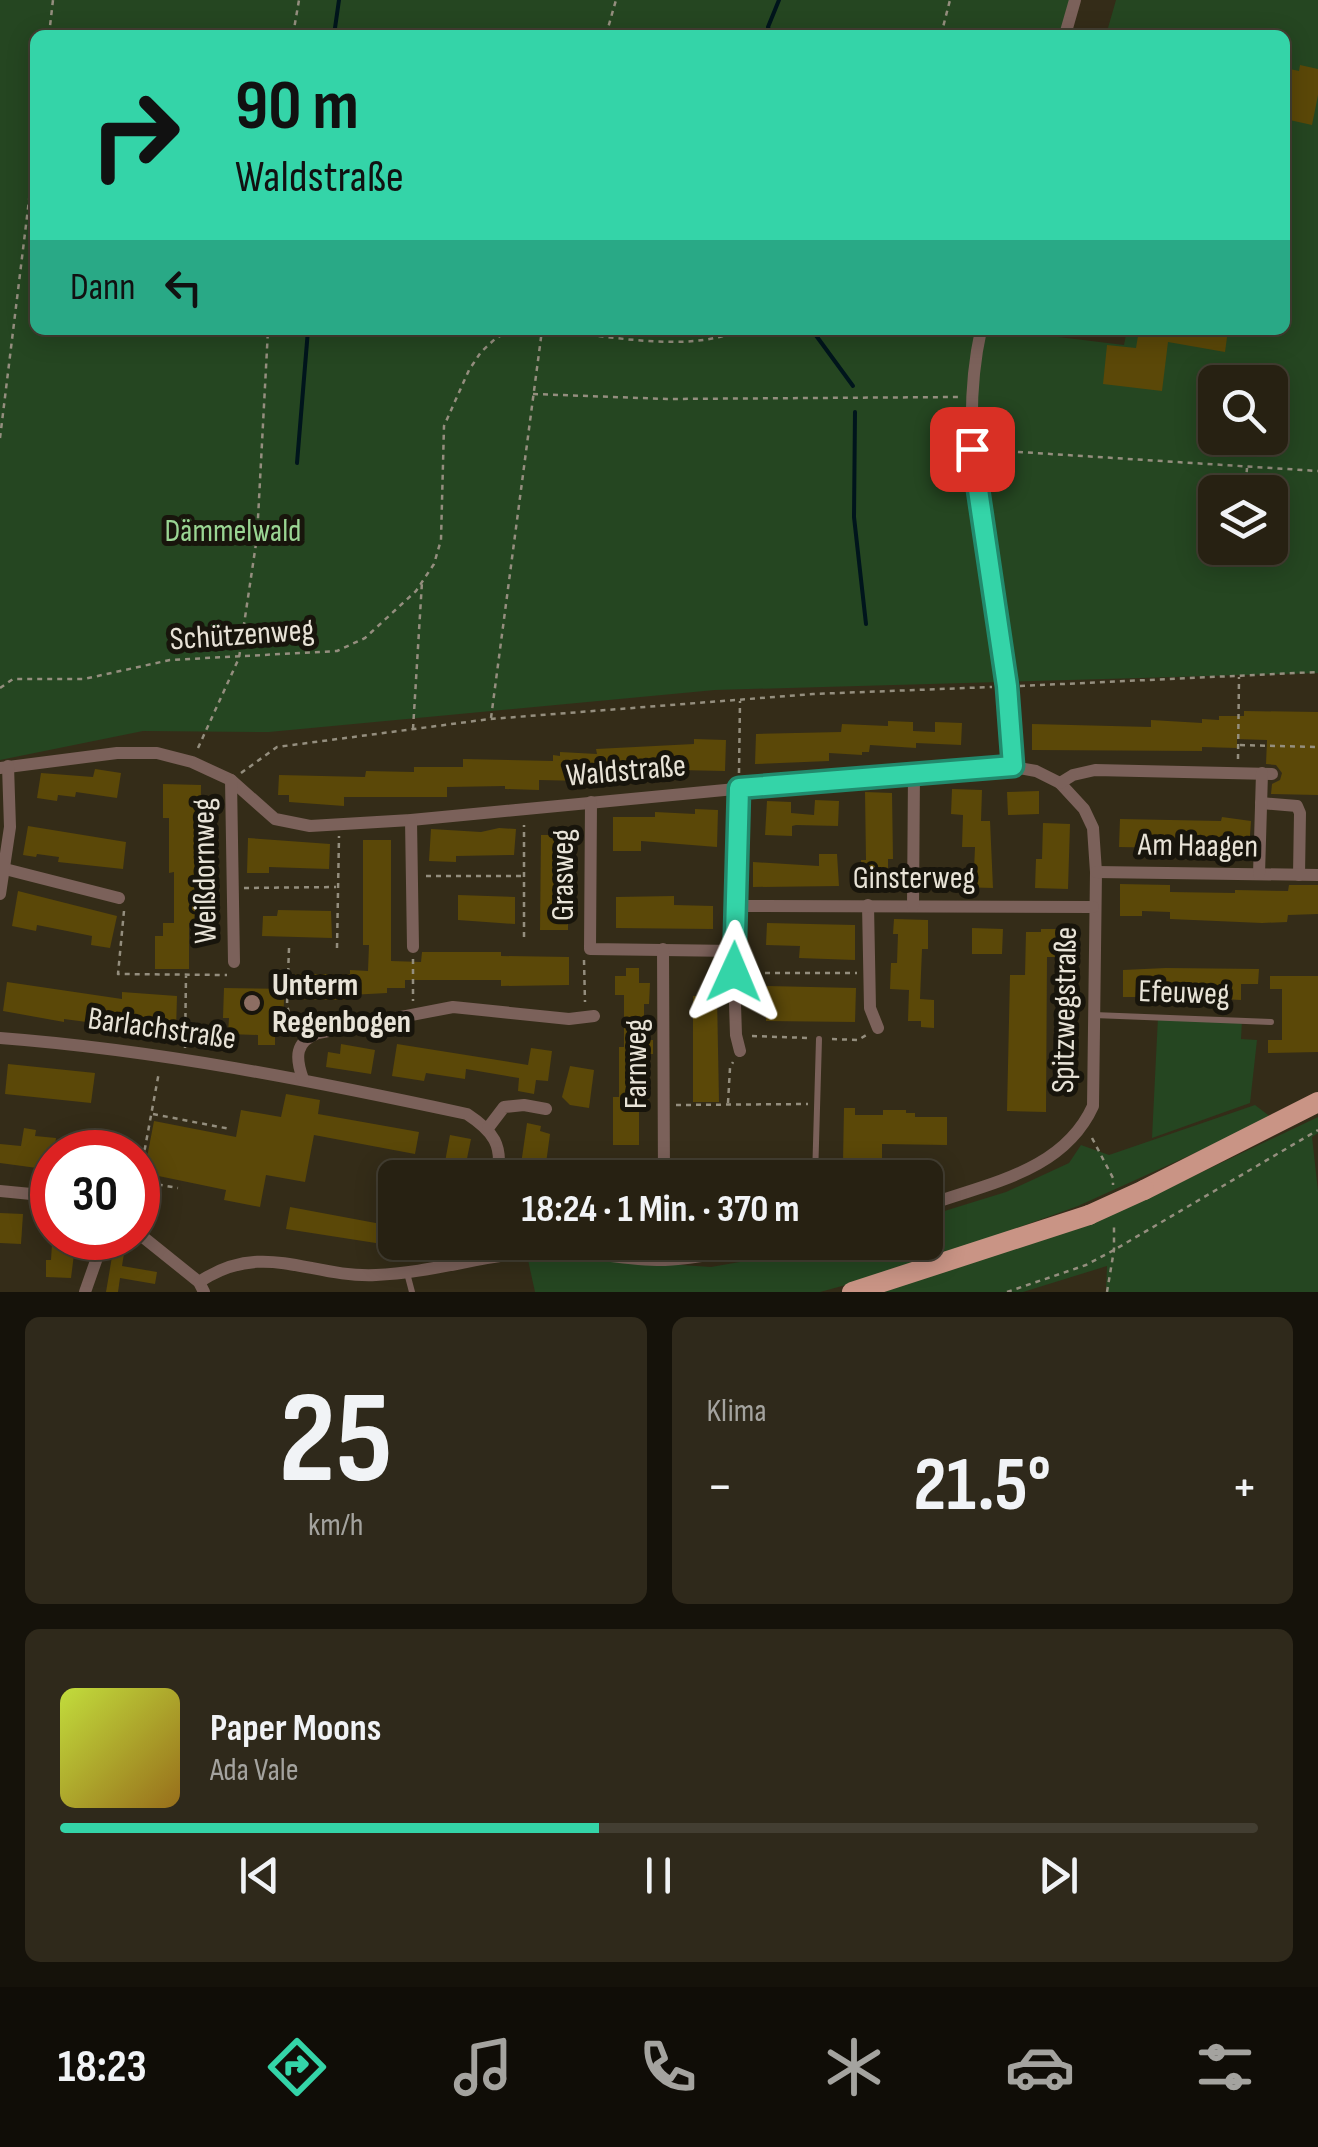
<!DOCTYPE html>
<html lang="de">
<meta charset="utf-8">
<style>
:root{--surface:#272112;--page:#2f291b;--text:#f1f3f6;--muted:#a4a39f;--line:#433e32;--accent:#34d4a8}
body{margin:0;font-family:"Sofia Sans Condensed",sans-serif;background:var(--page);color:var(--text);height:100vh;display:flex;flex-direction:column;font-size:38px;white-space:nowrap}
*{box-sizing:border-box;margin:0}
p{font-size:32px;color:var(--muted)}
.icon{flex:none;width:55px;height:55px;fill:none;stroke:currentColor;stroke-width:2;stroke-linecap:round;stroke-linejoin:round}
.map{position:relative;height:1292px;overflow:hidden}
.details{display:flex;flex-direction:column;gap:25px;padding:25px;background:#15120a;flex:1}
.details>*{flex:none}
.guide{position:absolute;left:30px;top:30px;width:1260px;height:305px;border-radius:15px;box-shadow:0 5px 25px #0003,0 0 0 2px var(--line);background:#34d4a8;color:#111;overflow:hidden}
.buttons{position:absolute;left:1198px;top:365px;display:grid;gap:20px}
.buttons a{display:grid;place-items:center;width:90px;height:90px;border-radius:15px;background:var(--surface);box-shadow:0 5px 25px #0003,0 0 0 2px var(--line);font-size:50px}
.speed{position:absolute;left:30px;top:1130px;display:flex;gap:20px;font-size:50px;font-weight:700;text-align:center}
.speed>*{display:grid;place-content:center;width:130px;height:130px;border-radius:50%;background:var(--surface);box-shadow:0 5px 25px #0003,0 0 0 2px var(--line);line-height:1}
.speed .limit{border:15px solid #d22;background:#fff;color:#111}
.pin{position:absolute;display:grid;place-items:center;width:85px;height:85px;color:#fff;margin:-42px;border-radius:20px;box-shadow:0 5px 15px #0006}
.me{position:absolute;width:110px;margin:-55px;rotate:1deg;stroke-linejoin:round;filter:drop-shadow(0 0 8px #0008)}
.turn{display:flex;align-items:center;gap:35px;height:210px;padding:0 40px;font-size:45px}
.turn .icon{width:130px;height:130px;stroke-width:2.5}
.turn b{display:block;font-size:70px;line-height:85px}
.then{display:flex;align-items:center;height:95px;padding:0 40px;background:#0003;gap:20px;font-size:38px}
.big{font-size:75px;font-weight:700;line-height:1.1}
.details .tile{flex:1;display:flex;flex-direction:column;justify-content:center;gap:15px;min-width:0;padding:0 35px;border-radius:15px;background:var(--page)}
.details .dial{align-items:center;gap:0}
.dial b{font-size:130px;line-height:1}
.song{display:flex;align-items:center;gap:30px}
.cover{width:120px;height:120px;border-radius:15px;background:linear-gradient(135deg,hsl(70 70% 55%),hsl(40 70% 35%))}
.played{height:10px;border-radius:5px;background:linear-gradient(90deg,var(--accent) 45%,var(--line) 45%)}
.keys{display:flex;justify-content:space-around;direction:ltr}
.heat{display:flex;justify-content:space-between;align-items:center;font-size:55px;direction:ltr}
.details .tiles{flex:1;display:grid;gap:25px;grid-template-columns:1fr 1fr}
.tile:last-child{grid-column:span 2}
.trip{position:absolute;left:378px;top:1160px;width:565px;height:100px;border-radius:15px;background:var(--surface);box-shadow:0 5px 25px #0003,0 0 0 2px var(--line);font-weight:700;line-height:100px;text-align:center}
.tabs{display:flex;height:160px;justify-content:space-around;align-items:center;background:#100d07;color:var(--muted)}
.tabs .icon{width:70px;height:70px}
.tabs .active{color:var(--accent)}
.tabs b{font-size:45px;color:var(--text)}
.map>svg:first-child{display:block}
</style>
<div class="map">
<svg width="1318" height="1292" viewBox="0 0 1318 1292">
<rect width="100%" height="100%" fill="#342c18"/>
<g fill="#254621" fill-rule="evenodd">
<path d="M0,0H1080L1069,35H35V330H1025L1026,333L1124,345L1127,330H1285V35H1106L1116,0H1318V673L715,690L269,732L143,731L0,760ZM1215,382H1270V438H1215ZM1215,492H1270V548H1215Z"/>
<path d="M1158,1017L1242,1020L1241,1039L1257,1040L1250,1103L1152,1138Z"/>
<path d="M1255,1105L1272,1118L1078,1206L897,1271L820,1292H535L528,1260L594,1259L711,1267L849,1243L925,1242V1217L1006,1192L1069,1163L1081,1145L1109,1155Z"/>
<path d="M1318,1117V1133L1312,1137L1318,1191V1292H1106L1107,1266L1023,1292H883L1120,1211Z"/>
</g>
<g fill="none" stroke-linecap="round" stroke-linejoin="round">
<g stroke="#00151c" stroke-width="4">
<path d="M334,35L339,0"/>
<path d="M771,35L768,27L779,0"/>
<path d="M812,330L853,386"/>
<path d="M855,412L854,517L866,624"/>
<path d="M297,463L308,330"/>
</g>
</g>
<g fill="#5b4808">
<path d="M1300,65L1318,69V95L1312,125L1285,119V68L1299,71Z"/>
<path d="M1139,330H1228L1225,352L1168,342L1162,391L1103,384L1107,345L1136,348Z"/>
<path d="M1244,711L1318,712V795L1271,794L1272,784L1280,780L1282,773L1276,765L1266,764L1267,740L1237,739V748L1202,747V751L1032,750V724L1151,727V720L1202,723V719L1219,720V716H1244Z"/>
<path d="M888,721L913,722V731L935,732V722L962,723L961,745L916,743V748L870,745L869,752H862V755L829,753V761L755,764L756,734L841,732L842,724L888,726Z"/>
<path d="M694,739L726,740L725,771L633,769V777L584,779V781L539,780V790L505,789V786L447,787V797H344V806L289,802V795H278L279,775L365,777L366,771L414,772V767H463V759L553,761V755L560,756V752L597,754L596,749L694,744Z"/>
<path d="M95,769L121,773L117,798L76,792L75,797L58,795L57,801L37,798L41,773L93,777Z"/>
<path d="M163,784L201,785L199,923H189V969H155V936H163V923H174V872L169,873V818H163Z"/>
<path d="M952,789L982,790L981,821H990L993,888L959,887V869L974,870L975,847H962L963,815L951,814Z"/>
<path d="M1039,791V814L1008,815L1007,792Z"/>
<path d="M865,792L892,793L893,859H888V888H862L861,860H866Z"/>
<path d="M815,800L839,801L838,826L796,825L792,826V836L765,835L767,801L791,802V813L814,815Z"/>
<path d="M695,809L718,810L717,847L641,841V851H613V817H655V812L695,814Z"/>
<path d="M1222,817L1251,821L1249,850L1237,849V854H1221V849L1119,847L1120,819L1221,821Z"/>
<path d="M1043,823L1070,824L1068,889L1035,888L1036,859H1042Z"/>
<path d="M28,826L126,842L123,869L58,862L59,857L37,854L36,857L23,855Z"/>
<path d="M499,828L516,829L514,855L456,856V862L429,861L431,829L481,832Z"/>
<path d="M541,835H568V930H540Z"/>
<path d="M248,838L330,844L329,869L269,867V873H247Z"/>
<path d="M363,840H391V961L421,962L422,952H501V956L569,957V985L501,986V980H405V988H387V993L350,995L349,1000L284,999L283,1030L275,1029V1045H258V1035L228,1034L229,1018H223L224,988L295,989V974H350V970L368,971L369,945H363Z"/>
<path d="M819,854H837L839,886L753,887V862L819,866Z"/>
<path d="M1120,884L1170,885V892L1235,893V890L1288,891L1289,885H1318V914L1288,915L1287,922L1262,923L1170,919V912L1142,911V916H1120Z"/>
<path d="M18,891L117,916L110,948L91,945L92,936L37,925L36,931L12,926Z"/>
<path d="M458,895L515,897V924L458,920Z"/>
<path d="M674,896V905L713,906V929L616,928V897Z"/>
<path d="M278,910L331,911L332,938L262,936L263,916H277Z"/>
<path d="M894,919L928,920V949H922L920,999L934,1000V1028L921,1027V1021H908L909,990L890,989L891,963H897L898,934H893Z"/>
<path d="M767,923L855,925V960L799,958L800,946L766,945Z"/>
<path d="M972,928L1003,929L1002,954H972Z"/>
<path d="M1041,929H1058V957H1047L1046,1112L1007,1111L1010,975H1025L1026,932H1041Z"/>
<path d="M626,968H639V983H650L649,1004H644V1040H653V1054H644V1090H649L648,1104H639V1145H613V1097H619V1047H624V995H615V976H626Z"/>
<path d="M1166,968L1259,969L1258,984H1241V1000L1152,995V997H1123V970Z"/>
<path d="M1270,976H1318V1052L1268,1053V1040H1282V989H1270Z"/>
<path d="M7,982L122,999V992L177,996L176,1030L117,1031V1026L64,1019V1022L3,1011Z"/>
<path d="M767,986L856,988L855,1022L766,1021Z"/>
<path d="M693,996H717L719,1102H693Z"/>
<path d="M341,1044L375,1050L371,1074L326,1067L328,1052L340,1054Z"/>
<path d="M397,1044L528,1065L531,1048L552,1051L548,1081L536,1080L534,1094L518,1091L519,1078L466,1069L465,1079L426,1073L424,1081L392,1076Z"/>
<path d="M8,1064L95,1073L91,1103L5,1094Z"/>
<path d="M570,1066L594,1070L589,1108L570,1105L562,1097Z"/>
<path d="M286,1094L320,1100L318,1114L419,1132L415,1154L314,1135L305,1182L266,1175L260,1207L224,1200L226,1190L144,1173L154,1121L236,1137L241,1110L281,1117Z"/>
<path d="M844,1108H855V1115H883V1110H906V1113H915V1117H947V1145L882,1144V1174L823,1173V1162H843Z"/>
<path d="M527,1123L541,1126L540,1131L550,1134L544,1178H519Z"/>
<path d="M24,1128L36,1130L35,1136L56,1138L52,1170L0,1163V1144L21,1146Z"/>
<path d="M450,1135L471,1139L463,1178H442Z"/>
<path d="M290,1207L381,1224L382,1217L395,1220V1246L286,1229Z"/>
<path d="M0,1213L23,1214L21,1244L0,1243Z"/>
<path d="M56,1238H76L71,1278L46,1277V1260H51L52,1244H55Z"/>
<path d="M114,1245L125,1247L122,1266L157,1272L155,1284L120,1278L118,1292H106Z"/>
</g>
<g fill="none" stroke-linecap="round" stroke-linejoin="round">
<g stroke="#948e7e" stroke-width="2.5" stroke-dasharray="5 5" stroke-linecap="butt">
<path d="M49,35L53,0"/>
<path d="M293,35L299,0"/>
<path d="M606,35L616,0"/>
<path d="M941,35L950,0"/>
<path d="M1285,56H1286"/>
<path d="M549,330C605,335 688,354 739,330"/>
<path d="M533,394L667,399L958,397"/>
<path d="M0,438L35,151"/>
<path d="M988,450L1318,471"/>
<path d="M1245,492L1247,468"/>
<path d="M1237,560L1239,548"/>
<path d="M1020,686L1318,672"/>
<path d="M0,688L13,679H84L170,660L337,651L365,638L416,591L434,564L441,540L444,426L469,370L481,352L496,338L513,330"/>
<path d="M491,718L542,330"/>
<path d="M413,729L422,582"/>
<path d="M1240,745L1318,747"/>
<path d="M198,748L239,658L257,537L268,330"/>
<path d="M1238,759L1239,677"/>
<path d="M241,773L277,747L490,719L813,694L992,687"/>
<path d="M739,773L740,701"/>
<path d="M426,876H523"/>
<path d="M244,888L336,887"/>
<path d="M124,911L118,974L227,975"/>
<path d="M524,937V825"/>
<path d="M289,948L287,1005L294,1032"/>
<path d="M337,948L339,836"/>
<path d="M413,959V1001"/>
<path d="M584,960L585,1002"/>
<path d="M745,973H857"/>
<path d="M752,1036L809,1038"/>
<path d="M832,1039L858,1040L868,1034"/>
<path d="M185,1048L186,976"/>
<path d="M728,1103L730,1068L733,1062"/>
<path d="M676,1105L808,1104"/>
<path d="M153,1114L230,1129"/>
<path d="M1092,1138L1113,1178V1185"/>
<path d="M138,1169L145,1148L159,1072"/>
<path d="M138,1181L178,1188"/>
<path d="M1007,1292L1086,1265L1114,1250L1318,1130"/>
<path d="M1107,1292L1114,1250V1223"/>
</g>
<g stroke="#7b615a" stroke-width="6">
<path d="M1094,1015L1271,1022"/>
<path d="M815,1178L819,1039"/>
<path d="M407,1273L412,1292"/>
</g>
<g stroke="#7b615a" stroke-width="12">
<path d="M1065,35L1075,0"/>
<path d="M981,330C955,446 990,567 1006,682C1010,710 1011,738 1013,767"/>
<path d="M0,768L117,753H157L192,762L231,780L275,819L310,826L411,820L914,772L1013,767L1036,771L1060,783L1084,809L1093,828L1096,872L1093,1106C1063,1172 988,1183 925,1206"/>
<path d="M231,780L234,962"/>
<path d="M1060,783L1073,775L1095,770L1272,774"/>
<path d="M739,788L734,973L736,1035L740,1051"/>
<path d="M591,802L590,949L735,951"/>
<path d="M1261,803L1297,806L1300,813L1299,875"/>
<path d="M411,820L413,947"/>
<path d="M5,869L119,898"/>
<path d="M1096,872L1318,875"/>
<path d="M1259,874L1262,773"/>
<path d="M0,894L10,827L8,766"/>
<path d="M868,905L870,1008L878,1028"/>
<path d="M734,906L1093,907"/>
<path d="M913,906L914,772"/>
<path d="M663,949L664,1178"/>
<path d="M0,1038C158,1050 313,1081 467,1114C493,1131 504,1145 497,1178"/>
<path d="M303,1079C295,1057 295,1042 318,1033L453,1007L569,1019L594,1016"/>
<path d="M488,1128L504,1107L524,1105L546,1109"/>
<path d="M0,1191L52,1196"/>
<path d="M138,1233L199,1282L204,1292"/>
<path d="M663,1260V1242"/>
<path d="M199,1282C264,1239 308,1278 376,1275C432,1273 486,1254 543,1251C584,1249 625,1261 665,1260C705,1258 747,1248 786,1242"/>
<path d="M85,1292L104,1238"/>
</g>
<g stroke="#c99485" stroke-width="20">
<path d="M1144,1190L1318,1102"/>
<path d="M852,1292L1089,1215"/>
</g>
<path stroke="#c99485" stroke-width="20" d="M1089,1215L1144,1190"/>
</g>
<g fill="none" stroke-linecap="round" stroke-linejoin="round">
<defs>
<path id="route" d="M734,972L739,788L1013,766L1007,686L972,449"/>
</defs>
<use href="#route" stroke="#228a6d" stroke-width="25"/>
<use href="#route" stroke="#34d4a8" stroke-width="18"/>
</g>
<circle fill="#8d6e63" stroke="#18150c" stroke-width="4" cx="252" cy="1003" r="10"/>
<g text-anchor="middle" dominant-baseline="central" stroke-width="10" stroke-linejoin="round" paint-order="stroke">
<g font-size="32" fill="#9ad593" stroke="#18150c">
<text x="233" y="531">Dämmelwald</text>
</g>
<g font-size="32" fill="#e8e3d7" stroke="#18150c">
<text transform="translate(242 635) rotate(-4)">Schützenweg</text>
<text transform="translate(626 771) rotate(-5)">Waldstraße</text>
<text transform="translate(1198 846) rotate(1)">Am Haagen</text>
<text transform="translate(205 871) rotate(-91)">Weißdornweg</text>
<text transform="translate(563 875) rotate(-90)">Grasweg</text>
<text x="914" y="878">Ginsterweg</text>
<text transform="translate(1184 993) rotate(2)">Efeuweg</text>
<text transform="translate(1065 1010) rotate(-89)">Spitzwegstraße</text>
<text transform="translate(162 1029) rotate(8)">Barlachstraße</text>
<text transform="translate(636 1064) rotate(-90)">Farnweg</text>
</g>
<g font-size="32" font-weight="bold" fill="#e8e3d7" stroke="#18150c" text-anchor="start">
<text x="272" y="985">Unterm<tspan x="272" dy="37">Regenbogen</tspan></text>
</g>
</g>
</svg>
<div class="buttons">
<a><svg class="icon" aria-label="search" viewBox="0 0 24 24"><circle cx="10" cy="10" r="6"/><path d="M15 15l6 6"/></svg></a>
<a><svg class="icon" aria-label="layers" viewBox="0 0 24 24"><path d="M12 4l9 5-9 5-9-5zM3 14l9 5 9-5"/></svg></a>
</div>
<div class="speed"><div class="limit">30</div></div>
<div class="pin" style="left:972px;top:449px;background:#d93025"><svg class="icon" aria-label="arrive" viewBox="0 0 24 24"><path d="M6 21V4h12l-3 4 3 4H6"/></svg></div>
<svg class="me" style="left:734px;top:972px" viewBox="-20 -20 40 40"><path d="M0-17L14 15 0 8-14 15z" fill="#34d4a8" stroke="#fff" stroke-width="4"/></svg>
<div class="trip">18:24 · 1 Min. · 370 m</div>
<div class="guide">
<div class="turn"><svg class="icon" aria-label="right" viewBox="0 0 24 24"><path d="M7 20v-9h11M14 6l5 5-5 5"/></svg><div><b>90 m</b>Waldstraße</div></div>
<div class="then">Dann<svg class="icon" aria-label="left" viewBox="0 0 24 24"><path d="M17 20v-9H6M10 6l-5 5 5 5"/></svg></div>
</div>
</div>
<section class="details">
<div class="tiles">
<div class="tile dial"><b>25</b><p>km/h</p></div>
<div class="tile"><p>Klima</p>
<div class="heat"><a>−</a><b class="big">21.5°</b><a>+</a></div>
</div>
<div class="tile">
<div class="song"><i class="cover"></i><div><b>Paper Moons</b><p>Ada Vale</p></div></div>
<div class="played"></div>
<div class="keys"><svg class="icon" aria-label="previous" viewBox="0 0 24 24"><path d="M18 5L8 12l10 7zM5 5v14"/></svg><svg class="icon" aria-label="pause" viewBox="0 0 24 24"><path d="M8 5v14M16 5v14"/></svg><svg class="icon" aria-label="next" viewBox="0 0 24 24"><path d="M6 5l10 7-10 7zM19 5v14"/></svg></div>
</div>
</div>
</section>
<nav class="tabs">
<b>18:23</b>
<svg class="icon active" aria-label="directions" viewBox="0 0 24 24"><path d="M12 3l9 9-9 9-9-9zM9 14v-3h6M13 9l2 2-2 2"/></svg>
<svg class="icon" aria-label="music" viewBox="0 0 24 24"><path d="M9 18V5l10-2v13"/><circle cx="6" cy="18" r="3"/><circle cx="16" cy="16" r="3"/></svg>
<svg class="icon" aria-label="phone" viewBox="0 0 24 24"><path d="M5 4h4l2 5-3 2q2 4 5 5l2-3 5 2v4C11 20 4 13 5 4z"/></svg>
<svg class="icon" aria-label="climate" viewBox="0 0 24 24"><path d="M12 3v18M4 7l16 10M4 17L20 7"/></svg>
<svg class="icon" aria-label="car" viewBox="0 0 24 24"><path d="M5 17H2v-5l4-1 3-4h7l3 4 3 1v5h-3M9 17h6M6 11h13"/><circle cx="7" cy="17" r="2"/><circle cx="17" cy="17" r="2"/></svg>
<svg class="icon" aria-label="filters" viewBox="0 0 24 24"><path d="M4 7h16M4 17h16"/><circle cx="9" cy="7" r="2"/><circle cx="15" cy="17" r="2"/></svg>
</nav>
